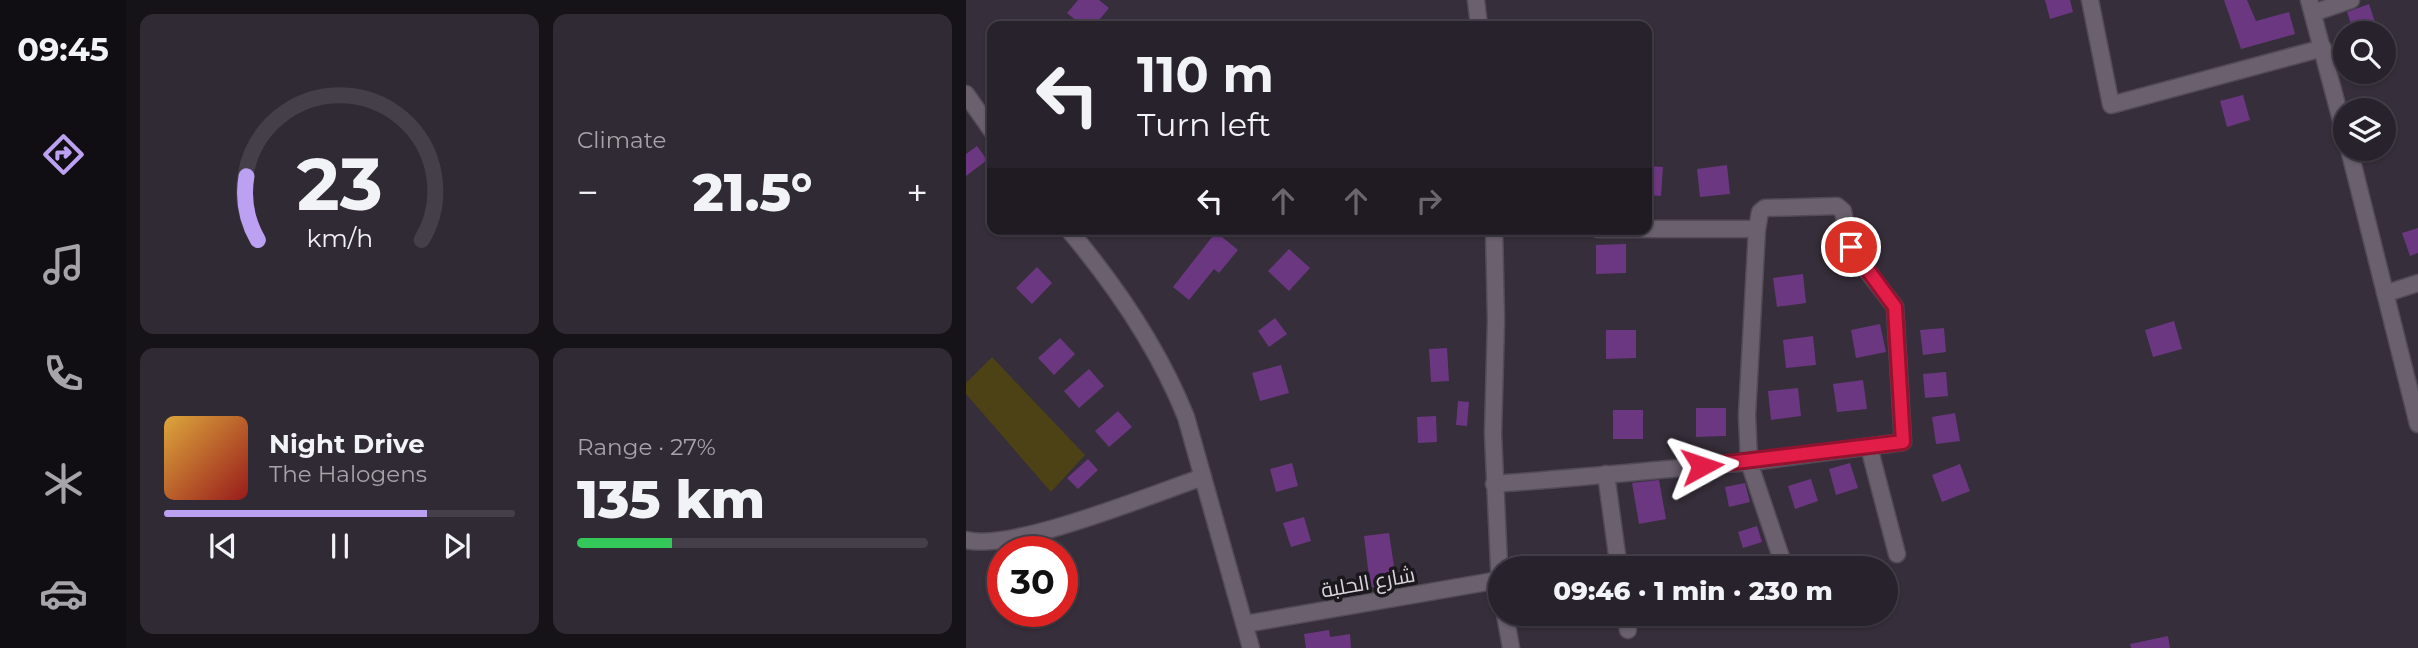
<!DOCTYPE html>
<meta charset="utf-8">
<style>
:root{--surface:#28222c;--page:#302a34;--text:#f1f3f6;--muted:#a5a4a9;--line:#443f48;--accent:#bca0f2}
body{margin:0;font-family:Montserrat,Cairo,sans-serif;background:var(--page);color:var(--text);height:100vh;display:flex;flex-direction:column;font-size:26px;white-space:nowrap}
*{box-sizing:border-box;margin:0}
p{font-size:23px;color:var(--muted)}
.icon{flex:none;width:38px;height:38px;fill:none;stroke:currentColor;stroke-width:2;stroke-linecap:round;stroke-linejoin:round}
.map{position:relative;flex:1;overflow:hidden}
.panel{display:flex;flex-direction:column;gap:14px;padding:14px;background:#161318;width:840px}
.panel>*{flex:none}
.hud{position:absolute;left:21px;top:21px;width:665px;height:214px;border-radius:14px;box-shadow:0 2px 5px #0004,0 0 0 2px var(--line);background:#28222c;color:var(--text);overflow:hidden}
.controls{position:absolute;left:1367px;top:21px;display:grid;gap:14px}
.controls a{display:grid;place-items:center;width:63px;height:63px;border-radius:50%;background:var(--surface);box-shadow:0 2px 5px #0004,0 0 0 2px var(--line);font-size:35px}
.speed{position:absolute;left:21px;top:536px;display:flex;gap:14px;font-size:35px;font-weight:700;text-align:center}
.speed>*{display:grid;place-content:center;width:91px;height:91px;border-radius:50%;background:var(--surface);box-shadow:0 2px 5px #0004,0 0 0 2px var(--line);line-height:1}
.speed .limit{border:10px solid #d22;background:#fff;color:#111}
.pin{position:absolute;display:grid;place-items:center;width:60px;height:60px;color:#fff;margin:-30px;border:4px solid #fff;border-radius:50%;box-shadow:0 2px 7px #0007}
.me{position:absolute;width:77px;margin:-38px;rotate:85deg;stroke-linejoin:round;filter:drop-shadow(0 0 5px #0008)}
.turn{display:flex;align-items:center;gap:24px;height:147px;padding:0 35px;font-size:32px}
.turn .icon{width:91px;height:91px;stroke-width:2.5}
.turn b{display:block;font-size:49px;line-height:60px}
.lanes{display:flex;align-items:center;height:66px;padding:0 35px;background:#0003;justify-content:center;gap:35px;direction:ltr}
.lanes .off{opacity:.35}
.big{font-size:52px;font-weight:800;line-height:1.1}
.panel .tile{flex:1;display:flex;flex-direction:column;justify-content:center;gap:10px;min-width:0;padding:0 24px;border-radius:14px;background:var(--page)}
.panel .dial{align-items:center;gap:0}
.dial svg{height:182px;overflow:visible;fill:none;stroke:var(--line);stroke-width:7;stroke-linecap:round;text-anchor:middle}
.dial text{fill:var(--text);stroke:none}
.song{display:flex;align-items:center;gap:21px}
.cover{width:84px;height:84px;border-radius:10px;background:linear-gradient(135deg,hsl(40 70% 55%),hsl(0 70% 35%))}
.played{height:7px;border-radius:4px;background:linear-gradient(90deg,var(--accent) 75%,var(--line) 75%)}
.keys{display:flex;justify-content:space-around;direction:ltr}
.heat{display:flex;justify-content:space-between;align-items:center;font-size:38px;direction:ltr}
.charge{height:10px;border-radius:5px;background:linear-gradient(90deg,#34c759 27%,var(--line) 0)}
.panel .tiles{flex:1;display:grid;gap:14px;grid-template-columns:repeat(2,1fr)}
.trip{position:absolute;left:522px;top:556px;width:410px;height:70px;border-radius:35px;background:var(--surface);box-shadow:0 2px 5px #0004,0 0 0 2px var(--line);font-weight:800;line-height:70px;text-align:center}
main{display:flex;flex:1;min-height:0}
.menu{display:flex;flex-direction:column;width:126px;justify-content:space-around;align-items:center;background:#100e12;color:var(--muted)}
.menu .icon{width:49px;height:49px}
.menu .active{color:var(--accent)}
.menu b{font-size:32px;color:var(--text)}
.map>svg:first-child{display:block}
</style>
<main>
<nav class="menu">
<b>09:45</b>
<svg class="icon active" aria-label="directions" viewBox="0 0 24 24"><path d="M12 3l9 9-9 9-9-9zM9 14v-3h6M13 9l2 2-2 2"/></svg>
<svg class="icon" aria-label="music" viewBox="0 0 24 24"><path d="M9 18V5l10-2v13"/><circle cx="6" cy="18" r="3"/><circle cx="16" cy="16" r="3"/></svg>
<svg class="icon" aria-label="phone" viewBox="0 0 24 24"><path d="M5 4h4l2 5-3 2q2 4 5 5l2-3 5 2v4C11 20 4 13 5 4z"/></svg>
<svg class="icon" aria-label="climate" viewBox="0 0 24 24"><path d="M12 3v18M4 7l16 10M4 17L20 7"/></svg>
<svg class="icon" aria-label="car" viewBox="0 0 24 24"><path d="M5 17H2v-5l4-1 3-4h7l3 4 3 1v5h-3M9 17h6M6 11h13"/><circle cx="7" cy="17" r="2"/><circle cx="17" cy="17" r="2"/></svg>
</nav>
<section class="panel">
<div class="tiles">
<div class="tile dial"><svg viewBox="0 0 100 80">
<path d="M14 69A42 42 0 1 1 86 69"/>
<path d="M14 69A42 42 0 0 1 9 41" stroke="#bca0f2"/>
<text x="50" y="56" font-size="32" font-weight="700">23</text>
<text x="50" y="72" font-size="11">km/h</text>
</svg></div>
<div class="tile"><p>Climate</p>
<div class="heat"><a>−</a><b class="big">21.5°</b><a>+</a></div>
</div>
<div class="tile">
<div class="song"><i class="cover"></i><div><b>Night Drive</b><p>The Halogens</p></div></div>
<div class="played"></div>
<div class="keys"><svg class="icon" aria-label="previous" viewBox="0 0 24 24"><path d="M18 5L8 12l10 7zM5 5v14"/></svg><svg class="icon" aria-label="pause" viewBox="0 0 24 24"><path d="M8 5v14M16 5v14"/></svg><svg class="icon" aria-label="next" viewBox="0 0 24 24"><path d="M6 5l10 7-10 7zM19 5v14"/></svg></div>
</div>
<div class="tile"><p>Range · 27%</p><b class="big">135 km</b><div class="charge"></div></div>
</div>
</section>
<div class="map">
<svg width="1452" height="648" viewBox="0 0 1452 648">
<rect width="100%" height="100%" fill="#362e3a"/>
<path fill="#4c4216" d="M26,357L119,455L85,492L0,394V383Z"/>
<g fill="#6b3780">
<path d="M112,0H133L143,8L128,26H117L101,13Z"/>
<path d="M1079,0H1104L1107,12L1084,19Z"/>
<path d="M1258,0H1281L1290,21L1323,12L1329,34L1275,49Z"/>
<path d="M1403,4L1411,28L1388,33L1381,12Z"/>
<path d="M1277,95L1284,120L1261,127L1254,101Z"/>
<path d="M11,146L21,160L0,176V154Z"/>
<path d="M761,165L764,194L734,197L731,169Z"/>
<path d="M681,166L697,167L695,196L681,195Z"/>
<path d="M1452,228V253L1444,256L1436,233Z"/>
<path d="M250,232L272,250L253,273L248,269L223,300L207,287Z"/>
<path d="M660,244V273L630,274V245Z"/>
<path d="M323,249L344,268L323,291L302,271Z"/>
<path d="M71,267L86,283L66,304L50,288Z"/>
<path d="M837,274L840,303L811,307L807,278Z"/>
<path d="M309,318L321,334L303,347L292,331Z"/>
<path d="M1208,321L1216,349L1187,357L1179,330Z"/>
<path d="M914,324L920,352L890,358L885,330Z"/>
<path d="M978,328L980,352L957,355L954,330Z"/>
<path d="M640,330H670V358L640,359Z"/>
<path d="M847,336L850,365L820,368L817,340Z"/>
<path d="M94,338L109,354L88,375L72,358Z"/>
<path d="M481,348L483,381L465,382L463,349Z"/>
<path d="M315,365L323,393L294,401L286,373Z"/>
<path d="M123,369L138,386L113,408L98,391Z"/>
<path d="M980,372L982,396L959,398L957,374Z"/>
<path d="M897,380L901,409L871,412L867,384Z"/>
<path d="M832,388L835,416L805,420L802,391Z"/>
<path d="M492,401L503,402L501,426L490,425Z"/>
<path d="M730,408H760V436L730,437Z"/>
<rect x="647" y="410" width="30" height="29"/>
<path d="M152,411L166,427L143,447L129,431Z"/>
<path d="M989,413L994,441L970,444L966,417Z"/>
<path d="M470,416L471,442L452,443L451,417Z"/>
<path d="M122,459L132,470L112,489L101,478Z"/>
<path d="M326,463L332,486L310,492L304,469Z"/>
<path d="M884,463L892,488L870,495L863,469Z"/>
<path d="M994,464L1004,491L976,502L966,475Z"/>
<path d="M845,479L852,501L829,509L822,486Z"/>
<path d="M693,480L700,519L673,524L666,483Z"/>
<path d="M779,483L784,502L763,507L759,487Z"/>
<path d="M338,517L345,541L325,547L317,523Z"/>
<path d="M791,526L796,542L777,548L772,532Z"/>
<path d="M423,533L429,573L450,570L452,580L389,590L388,580L403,577L398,536Z"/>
<path d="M363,630L364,637L384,634L385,648H340L338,634Z"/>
<path d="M1202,636L1204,648H1165L1164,644Z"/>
</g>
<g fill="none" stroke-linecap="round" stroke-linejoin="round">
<defs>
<g id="minor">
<path d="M510,0L513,26"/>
<path d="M1124,0L1145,105L1357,48"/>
<path d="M1343,0L1379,135"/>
<path d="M1347,13L1385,0"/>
<path d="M0,94L26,131"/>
<path d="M1383,149L1452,424"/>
<path d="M102,229C150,286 192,347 220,417L285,648"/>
<path d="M528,229L530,320L527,434L534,587"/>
<path d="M632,229H791"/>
<path d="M1421,293L1452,283"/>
<path d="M903,447L931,554"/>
<path d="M640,474L653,569"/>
<path d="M528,484C613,478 698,469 783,462L793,461L937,442L929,307L890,256L882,237L877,211L871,206L799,208L794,212L791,229L781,415L783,462L819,569"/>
<path d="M0,540C46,552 187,494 237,477"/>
<path d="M539,614L545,648"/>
<path d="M660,614L662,630"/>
<path d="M279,624L533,580"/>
</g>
</defs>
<use href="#minor" stroke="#524b56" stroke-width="19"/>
<use href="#minor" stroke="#6a606e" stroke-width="16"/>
</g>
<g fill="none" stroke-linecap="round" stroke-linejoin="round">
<defs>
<path id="route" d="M736,466L937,442L929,307L885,247"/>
</defs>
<use href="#route" stroke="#92132f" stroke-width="18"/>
<use href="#route" stroke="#e11d48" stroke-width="12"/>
</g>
<g text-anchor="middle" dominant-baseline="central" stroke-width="7" stroke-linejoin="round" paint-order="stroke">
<g font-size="21" fill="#dad5dd" stroke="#1b181d">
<text transform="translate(402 582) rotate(-10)">شارع الحلبة</text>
</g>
</g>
</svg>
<div class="controls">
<a><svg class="icon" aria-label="search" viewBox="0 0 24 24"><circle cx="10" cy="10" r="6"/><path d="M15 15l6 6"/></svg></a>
<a><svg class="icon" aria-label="layers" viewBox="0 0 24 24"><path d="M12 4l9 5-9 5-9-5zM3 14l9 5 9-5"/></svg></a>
</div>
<div class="speed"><div class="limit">30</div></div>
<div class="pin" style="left:885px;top:247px;background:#d93025"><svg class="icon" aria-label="arrive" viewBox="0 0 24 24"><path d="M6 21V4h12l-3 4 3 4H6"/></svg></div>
<svg class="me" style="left:736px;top:466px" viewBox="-20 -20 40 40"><path d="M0-17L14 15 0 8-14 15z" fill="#e11d48" stroke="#fff" stroke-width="4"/></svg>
<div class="trip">09:46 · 1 min · 230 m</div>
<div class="hud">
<div class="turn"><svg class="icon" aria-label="left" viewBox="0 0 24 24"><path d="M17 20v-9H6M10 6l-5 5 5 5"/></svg><div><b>110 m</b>Turn left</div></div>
<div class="lanes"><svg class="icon" aria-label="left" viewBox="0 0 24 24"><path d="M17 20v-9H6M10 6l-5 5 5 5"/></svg><svg class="icon off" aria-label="ahead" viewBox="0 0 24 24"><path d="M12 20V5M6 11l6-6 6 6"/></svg><svg class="icon off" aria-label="ahead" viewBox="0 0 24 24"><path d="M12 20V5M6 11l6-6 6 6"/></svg><svg class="icon off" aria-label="right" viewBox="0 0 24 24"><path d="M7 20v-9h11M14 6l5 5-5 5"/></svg></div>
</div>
</div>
</main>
